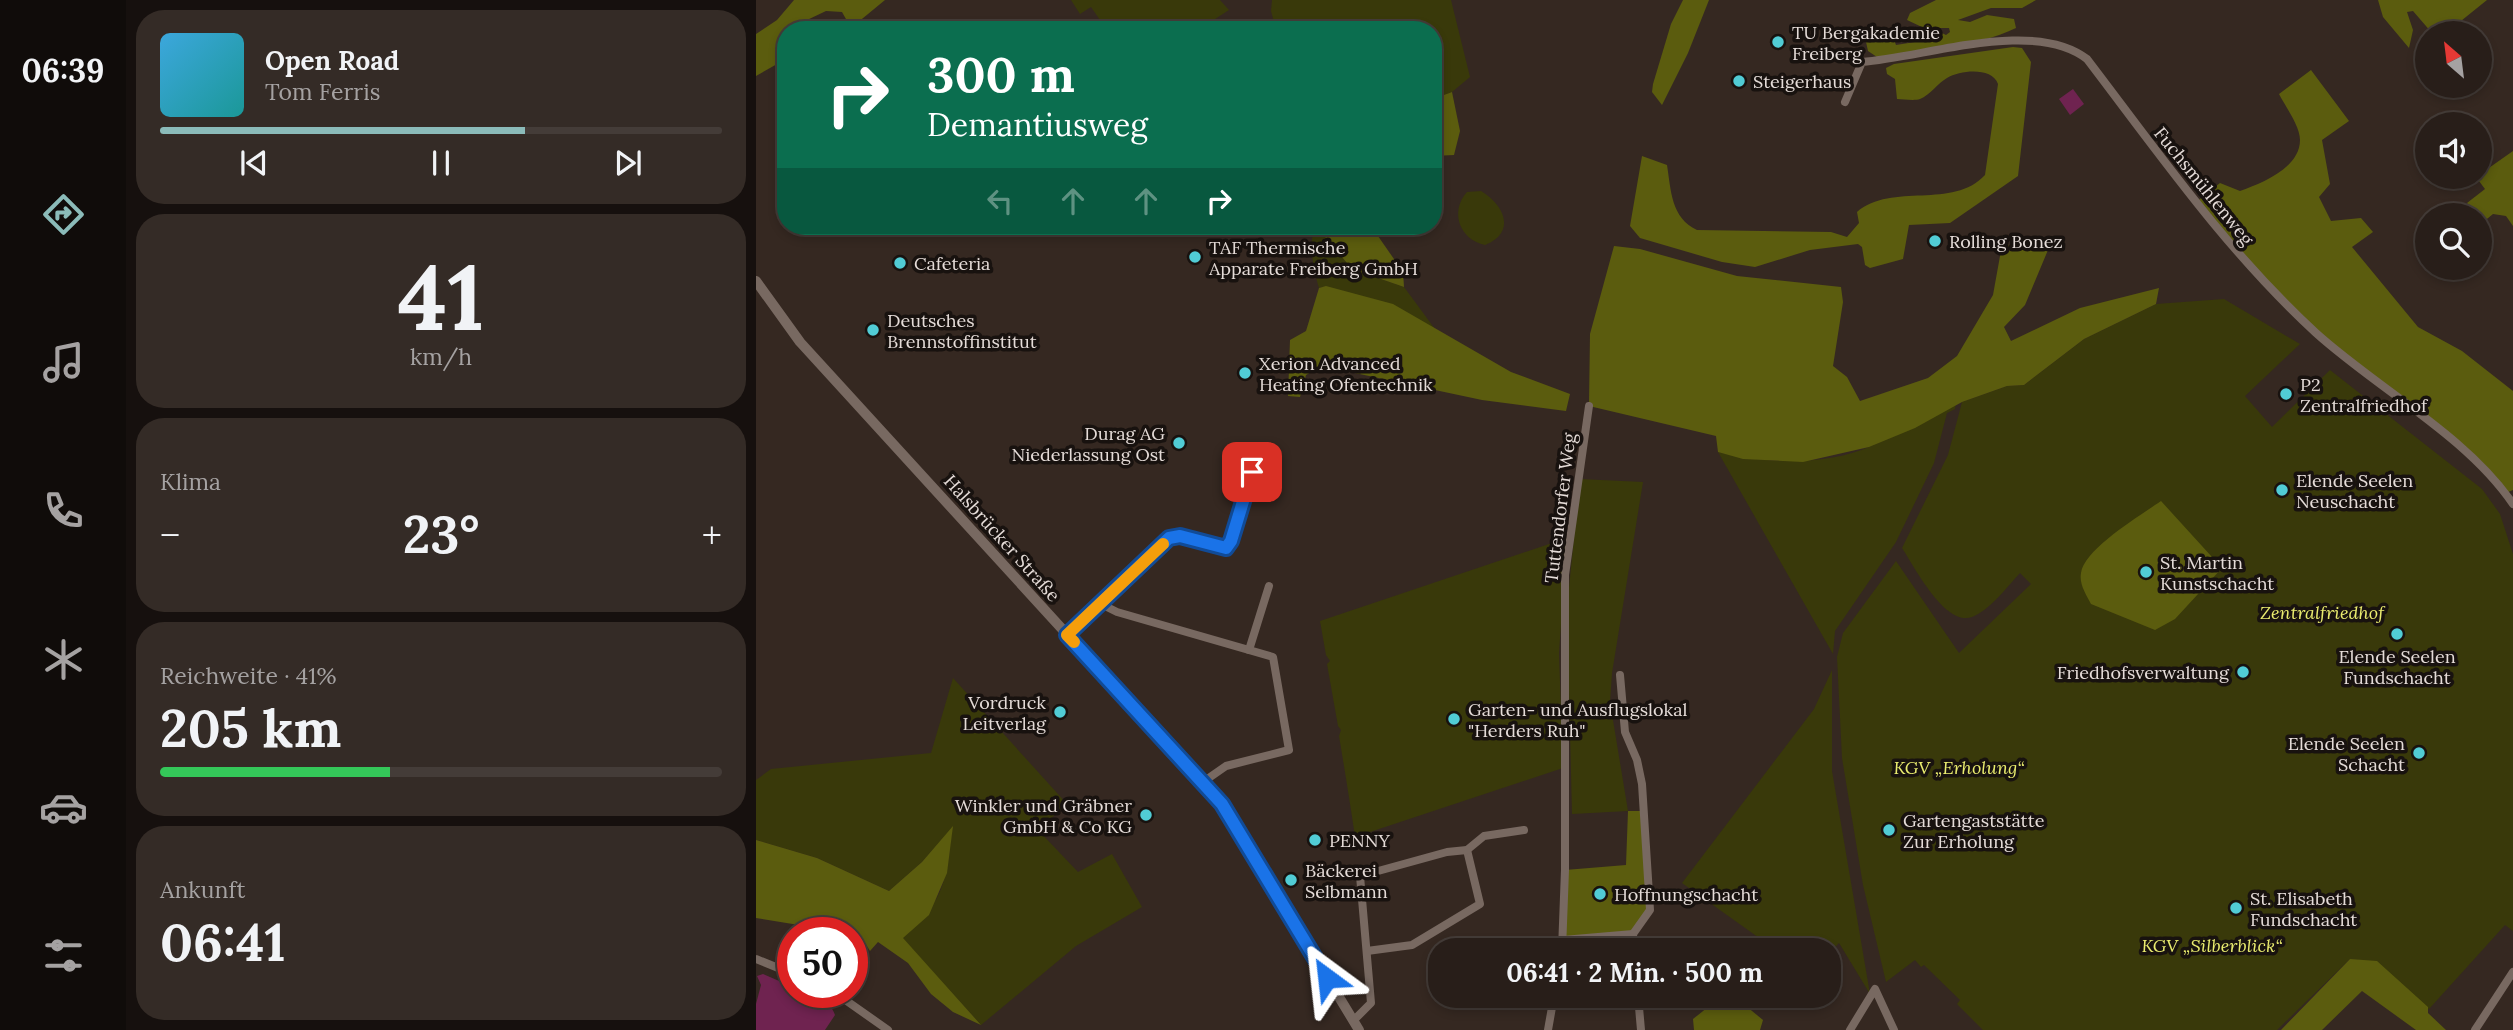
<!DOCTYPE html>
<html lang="de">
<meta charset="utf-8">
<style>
:root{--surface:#281e19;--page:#342b26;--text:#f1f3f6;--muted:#a5a2a2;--line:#443c38;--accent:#8bbbb9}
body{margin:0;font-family:Lora,serif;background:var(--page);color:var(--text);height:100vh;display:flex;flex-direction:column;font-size:26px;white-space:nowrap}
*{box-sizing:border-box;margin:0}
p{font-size:23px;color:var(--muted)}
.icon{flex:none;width:38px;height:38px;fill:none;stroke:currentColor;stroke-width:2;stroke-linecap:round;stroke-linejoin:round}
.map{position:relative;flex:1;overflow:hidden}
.panel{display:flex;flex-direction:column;gap:10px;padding:10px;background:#16100e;width:630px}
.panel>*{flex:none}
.top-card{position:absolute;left:21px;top:21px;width:665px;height:214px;border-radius:28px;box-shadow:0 4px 10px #0003,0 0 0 2px var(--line);background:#0b6e4f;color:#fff;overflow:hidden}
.needle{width:46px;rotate:332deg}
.buttons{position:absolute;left:1659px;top:21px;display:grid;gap:14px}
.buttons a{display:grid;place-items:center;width:77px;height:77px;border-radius:50%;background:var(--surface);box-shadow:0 4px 10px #0003,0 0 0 2px var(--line);font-size:35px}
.speed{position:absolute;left:21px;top:917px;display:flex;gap:14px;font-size:35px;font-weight:700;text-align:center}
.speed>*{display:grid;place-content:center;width:91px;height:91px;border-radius:50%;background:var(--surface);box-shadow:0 4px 10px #0003,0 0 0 2px var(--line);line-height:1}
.speed .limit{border:10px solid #d22;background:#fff;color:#111}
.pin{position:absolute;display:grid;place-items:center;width:60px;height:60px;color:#fff;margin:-30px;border-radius:14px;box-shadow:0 4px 10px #0006}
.me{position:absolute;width:77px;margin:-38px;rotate:330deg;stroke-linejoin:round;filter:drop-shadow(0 0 5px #0008)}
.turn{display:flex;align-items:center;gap:24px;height:147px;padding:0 35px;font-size:32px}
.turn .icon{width:91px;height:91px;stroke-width:2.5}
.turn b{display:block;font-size:49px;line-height:60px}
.lanes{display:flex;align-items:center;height:66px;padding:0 35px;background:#0003;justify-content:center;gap:35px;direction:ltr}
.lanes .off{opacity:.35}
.big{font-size:52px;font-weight:700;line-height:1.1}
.panel .widget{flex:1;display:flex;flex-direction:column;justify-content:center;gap:10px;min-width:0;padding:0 24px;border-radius:28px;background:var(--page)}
.panel .dial{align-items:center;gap:0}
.dial b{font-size:91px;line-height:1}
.song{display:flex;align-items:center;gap:21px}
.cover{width:84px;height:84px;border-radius:10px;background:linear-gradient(135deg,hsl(200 70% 55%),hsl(180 70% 35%))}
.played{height:7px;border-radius:4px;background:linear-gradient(90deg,var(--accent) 65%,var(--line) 65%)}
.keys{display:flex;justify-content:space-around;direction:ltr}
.heat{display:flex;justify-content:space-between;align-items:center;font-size:38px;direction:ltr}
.charge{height:10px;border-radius:5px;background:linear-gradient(90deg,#34c759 41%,var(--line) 0)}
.trip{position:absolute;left:672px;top:938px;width:413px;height:70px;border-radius:28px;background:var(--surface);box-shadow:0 4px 10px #0003,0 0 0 2px var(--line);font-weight:700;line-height:70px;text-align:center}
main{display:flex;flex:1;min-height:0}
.menu{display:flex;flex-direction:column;width:126px;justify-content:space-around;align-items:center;background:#100c0a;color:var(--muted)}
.menu .icon{width:49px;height:49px}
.menu .on{color:var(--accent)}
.menu b{font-size:32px;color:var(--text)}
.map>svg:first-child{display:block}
</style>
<main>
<nav class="menu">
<b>06:39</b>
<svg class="icon on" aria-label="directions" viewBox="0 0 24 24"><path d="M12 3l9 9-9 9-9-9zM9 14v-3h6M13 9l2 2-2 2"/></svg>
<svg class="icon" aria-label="music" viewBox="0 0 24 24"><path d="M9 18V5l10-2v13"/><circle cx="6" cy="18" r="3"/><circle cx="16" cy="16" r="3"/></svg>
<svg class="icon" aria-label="phone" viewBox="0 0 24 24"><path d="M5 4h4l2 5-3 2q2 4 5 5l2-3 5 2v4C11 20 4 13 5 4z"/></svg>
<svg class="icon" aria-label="climate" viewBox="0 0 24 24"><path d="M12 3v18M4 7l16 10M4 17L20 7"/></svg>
<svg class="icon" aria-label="car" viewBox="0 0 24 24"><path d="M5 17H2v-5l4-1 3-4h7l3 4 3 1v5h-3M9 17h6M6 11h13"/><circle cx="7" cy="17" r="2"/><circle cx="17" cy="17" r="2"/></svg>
<svg class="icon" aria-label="filters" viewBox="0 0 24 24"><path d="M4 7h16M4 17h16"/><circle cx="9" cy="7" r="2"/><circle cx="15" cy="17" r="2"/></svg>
</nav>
<section class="panel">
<div class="widget">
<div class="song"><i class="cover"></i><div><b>Open Road</b><p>Tom Ferris</p></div></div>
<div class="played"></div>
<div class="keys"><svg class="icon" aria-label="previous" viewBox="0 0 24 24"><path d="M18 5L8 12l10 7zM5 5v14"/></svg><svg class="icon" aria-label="pause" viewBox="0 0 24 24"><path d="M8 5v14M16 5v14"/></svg><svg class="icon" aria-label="next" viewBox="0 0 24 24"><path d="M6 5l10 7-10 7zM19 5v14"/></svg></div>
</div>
<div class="widget dial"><b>41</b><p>km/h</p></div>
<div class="widget"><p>Klima</p>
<div class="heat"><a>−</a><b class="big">23°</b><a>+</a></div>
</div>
<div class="widget"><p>Reichweite · 41%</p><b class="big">205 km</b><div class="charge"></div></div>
<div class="widget"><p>Ankunft</p><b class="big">06:41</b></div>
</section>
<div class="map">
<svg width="1757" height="1030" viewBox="0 0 1757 1030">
<rect width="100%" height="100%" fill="#352821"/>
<g fill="#39390a">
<path d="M315,0H464L473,10L442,30H351L335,7L324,14Z"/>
<path d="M516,0H695L714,77L696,92L677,99V30H520L515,11Z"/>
<path d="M725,191C748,205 761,232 729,245C704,240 693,212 711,192Z"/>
<path d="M560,226L596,269L648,287L679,329C659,320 580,283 563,288C558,271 551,241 560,226Z"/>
<path d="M1468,299L1544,344L1489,396L1516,427L1574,370L1726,489L1744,514L1757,554V931L1749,925L1673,1009L1594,959L1521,1030H1227L1201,1004L1204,1000L1168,965L1165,967L1159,960L1130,982L1107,885L1086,758L1081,657L1087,633L1140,561L1203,653L1275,584L1264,573C1251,587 1234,610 1216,617C1189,627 1158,566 1146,548L1192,455L1206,402L1251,386L1268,385L1328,339L1400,304Z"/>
<path d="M1200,399L1199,409L1191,413L1178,463L1140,542L1079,631L1077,654L962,452C1007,464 1072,466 1115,446C1144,433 1172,415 1200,399Z"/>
<path d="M824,479L887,482L856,673L854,702L872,811L816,814L811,607Z"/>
<path d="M811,538L803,653L807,768L599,837C594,802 589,772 583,736L585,730L582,726L571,664L574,661L570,655L564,621Z"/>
<path d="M1076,670V771L1114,994L1083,943L1073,953V950H1020L926,883L1058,709Z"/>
<path d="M197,678L311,804L282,830L322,872L356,854L386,907L320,946L225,1025L146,938C188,902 191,881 196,828L166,862L133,891L61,858L0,840V780L15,769L175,753Z"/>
</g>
<g fill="#5b5c0e">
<path d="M38,0H129L95,28L86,12L70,11L30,30V59L0,76V34L21,20Z"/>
<path d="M927,0H953L932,53L906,105L896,92L897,84L915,24Z"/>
<path d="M1180,0H1280L1266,8H1235L1202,20L1214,22L1231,15L1258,19L1260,28C1218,48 1167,50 1121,57L1112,51L1110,42L1117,26L1135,31L1140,45L1165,41L1178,29L1190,35L1194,32L1193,28H1168L1151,20L1154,13Z"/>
<path d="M1622,0H1731L1690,33H1676L1657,11L1651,12L1657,30L1653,48L1627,17Z"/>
<path d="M1257,47L1266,48L1275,62L1262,176L1194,223L1153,225L1147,259L1114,268L1109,265L1106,247L1102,244L1054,250L999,267L966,262L884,238L874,226L886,156L911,165C915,190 915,218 941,230L1075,232L1091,237L1103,223L1101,212C1136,182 1197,210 1229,175L1242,84C1236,67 1205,70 1191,78C1182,83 1174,95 1164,99C1158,101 1147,99 1141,99L1139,79L1131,74L1130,68L1138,64Z"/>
<path d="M1555,70L1593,121L1566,140L1574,184L1563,197L1575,221L1605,218L1617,232L1596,247L1662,327L1706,351L1757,391V490L1750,493L1732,471L1561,333L1439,203L1464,183L1484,191C1506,183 1544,168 1544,140C1544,126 1529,106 1523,94Z"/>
<path d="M696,92L704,131L698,155L677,156V99Z"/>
<path d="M1757,151V226L1750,216L1737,214L1726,223L1724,215H1720L1711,203L1729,189L1720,177Z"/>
<path d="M560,226H615L647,272L648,287L596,269Z"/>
<path d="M1246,245L1292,250L1269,305L1248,327L1255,341L1324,308L1403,288L1400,304L1328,339L1268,385L1251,386L1206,402L1159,428L1113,447L1047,462L987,459L962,452L960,436L833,406L834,334L858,246L884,249L981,276L1085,287L1087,302L1077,366L1091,377L1104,401L1172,378L1201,356L1237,295Z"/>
<path d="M570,286L637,304L755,372L814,394L810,411L726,400L566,366L550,375L544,397L532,396L534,340L550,331L563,288Z"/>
<path d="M1405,501L1466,568L1419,619L1399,630L1335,604C1330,594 1323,584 1325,573C1328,549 1385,515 1405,501Z"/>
<path d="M872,811H887L894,910L877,934L807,940L809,870L870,865Z"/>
<path d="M197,826L191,873L173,915L147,938L225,1025L197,1012L175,994L152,963L122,942L114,951L104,935L0,918V840L61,858L133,891L166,862Z"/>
<path d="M1594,959L1621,961L1672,1007V1013L1690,1030H1660L1606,991L1566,1030H1525Z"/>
<path d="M966,996L979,997L1007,1020L1004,1030H938L937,1019Z"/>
</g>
<g fill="#6f2350">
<path d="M1317,89L1328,104L1314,115L1303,99Z"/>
<path d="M7,974L37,987V992C53,992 74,998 79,1015L69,1030H0V1004L5,985L1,976Z"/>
</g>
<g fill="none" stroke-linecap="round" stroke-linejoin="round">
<g stroke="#786961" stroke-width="8">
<path d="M1089,102L1106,62C1171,57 1278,18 1331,59C1405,156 1470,250 1560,333C1622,389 1711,436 1757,504"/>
<path d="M345,604L361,612L517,657L533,750L470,766L447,782"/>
<path d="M311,635L413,538L424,536L470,548L475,541L496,472"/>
<path d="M493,650L513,586"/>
<path d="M864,675L869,732L881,760L886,784L894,910L877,934L878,950"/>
<path d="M807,940L877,934"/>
<path d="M806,950L809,870V575L833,406"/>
<path d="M611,951L656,945L724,904L711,850"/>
<path d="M0,959L37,974"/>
<path d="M78,992L132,1030"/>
<path d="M882,996L885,1030"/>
<path d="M597,1021L615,1003L604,876L691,852L711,850L728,836L768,830"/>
<path d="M792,1030L798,996"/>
<path d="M1094,1030L1119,989L1138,1030"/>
<path d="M1719,1030L1757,972"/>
</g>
<path stroke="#786961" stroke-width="10" d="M0,281L44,342L466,804L603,1030"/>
</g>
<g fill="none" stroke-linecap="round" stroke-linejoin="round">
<defs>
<path id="route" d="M496,472L475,541L470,548L424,536L413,538L311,635L466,804L571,978"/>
</defs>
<use href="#route" stroke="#114b97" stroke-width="18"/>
<use href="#route" stroke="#1a73e8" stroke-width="12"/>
<path stroke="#f59e0b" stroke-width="12" d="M318,642L311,635L407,544"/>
</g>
<g fill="#51ccd5" stroke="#18120f" stroke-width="2.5">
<circle cx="1022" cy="42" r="7"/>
<circle cx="983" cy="81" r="7"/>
<circle cx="1179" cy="241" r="7"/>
<circle cx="439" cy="257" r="7"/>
<circle cx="144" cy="263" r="7"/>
<circle cx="117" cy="330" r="7"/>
<circle cx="489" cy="373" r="7"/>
<circle cx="1530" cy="394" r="7"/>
<circle cx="423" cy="443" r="7"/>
<circle cx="1526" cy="490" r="7"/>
<circle cx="1390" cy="572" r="7"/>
<circle cx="1641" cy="634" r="7"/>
<circle cx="1487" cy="672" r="7"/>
<circle cx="304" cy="712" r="7"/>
<circle cx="698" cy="719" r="7"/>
<circle cx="1663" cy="753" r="7"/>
<circle cx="390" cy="815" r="7"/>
<circle cx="1133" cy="830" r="7"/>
<circle cx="559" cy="840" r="7"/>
<circle cx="535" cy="880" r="7"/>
<circle cx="844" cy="894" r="7"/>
<circle cx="1480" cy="908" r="7"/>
</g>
<g text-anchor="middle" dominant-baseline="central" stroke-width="7" stroke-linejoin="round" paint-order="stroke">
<g font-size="18" fill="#e5dcd8" stroke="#18120f" text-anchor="start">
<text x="1036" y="32">TU Bergakademie<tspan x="1036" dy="21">Freiberg</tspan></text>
<text x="997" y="81">Steigerhaus</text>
<text x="1193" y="241">Rolling Bonez</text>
<text x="453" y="247">TAF Thermische<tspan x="453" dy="21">Apparate Freiberg GmbH</tspan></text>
<text x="158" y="263">Cafeteria</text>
<text x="131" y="320">Deutsches<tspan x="131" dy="21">Brennstoffinstitut</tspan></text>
<text x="503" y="363">Xerion Advanced<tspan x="503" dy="21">Heating Ofentechnik</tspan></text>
<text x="1544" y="384">P2<tspan x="1544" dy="21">Zentralfriedhof</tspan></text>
<text x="409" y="433" text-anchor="end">Durag AG<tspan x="409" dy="21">Niederlassung Ost</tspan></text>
<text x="1540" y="480">Elende Seelen<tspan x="1540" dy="21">Neuschacht</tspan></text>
<text x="1404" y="562">St. Martin<tspan x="1404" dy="21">Kunstschacht</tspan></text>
<text x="1641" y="656" text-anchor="middle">Elende Seelen<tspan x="1641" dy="21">Fundschacht</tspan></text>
<text x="1473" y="672" text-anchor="end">Friedhofsverwaltung</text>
<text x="290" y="702" text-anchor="end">Vordruck<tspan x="290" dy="21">Leitverlag</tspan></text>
<text x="712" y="709">Garten- und Ausflugslokal<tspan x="712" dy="21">"Herders Ruh"</tspan></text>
<text x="1649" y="743" text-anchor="end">Elende Seelen<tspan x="1649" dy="21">Schacht</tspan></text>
<text x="376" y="805" text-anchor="end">Winkler und Gräbner<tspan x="376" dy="21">GmbH &amp; Co KG</tspan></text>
<text x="1147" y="820">Gartengaststätte<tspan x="1147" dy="21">Zur Erholung</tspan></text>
<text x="573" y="840">PENNY</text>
<text x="549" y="870">Bäckerei<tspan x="549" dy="21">Selbmann</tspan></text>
<text x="858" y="894">Hoffnungschacht</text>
<text x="1494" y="898">St. Elisabeth<tspan x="1494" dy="21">Fundschacht</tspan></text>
</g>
<g font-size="18" fill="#e5dcd8" stroke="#18120f">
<text transform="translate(1448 186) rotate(51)">Fuchsmühlenweg</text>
<text transform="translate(804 508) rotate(-83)">Tuttendorfer Weg</text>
<text transform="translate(246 538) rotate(48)">Halsbrücker Straße</text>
</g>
<g font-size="18" font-style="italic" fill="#eaec6f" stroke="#18120f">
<text x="1566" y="612">Zentralfriedhof</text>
<text x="1203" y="767">KGV „Erholung“</text>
<text x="1456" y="945">KGV „Silberblick“</text>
</g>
</g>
</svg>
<div class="buttons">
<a><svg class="needle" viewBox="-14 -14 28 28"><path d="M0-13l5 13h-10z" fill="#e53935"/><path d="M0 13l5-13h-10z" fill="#a5a2a2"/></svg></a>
<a><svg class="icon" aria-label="sound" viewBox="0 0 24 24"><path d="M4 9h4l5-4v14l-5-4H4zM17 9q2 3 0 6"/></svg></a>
<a><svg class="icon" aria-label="search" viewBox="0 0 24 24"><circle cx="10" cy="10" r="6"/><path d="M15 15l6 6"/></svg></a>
</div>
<div class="speed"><div class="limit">50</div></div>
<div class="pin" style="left:496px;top:472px;background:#d93025"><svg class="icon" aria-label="arrive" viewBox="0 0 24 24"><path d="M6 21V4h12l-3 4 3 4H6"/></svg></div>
<svg class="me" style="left:571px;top:978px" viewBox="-20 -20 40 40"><path d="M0-17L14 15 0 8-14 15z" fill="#1a73e8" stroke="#fff" stroke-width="4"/></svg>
<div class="trip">06:41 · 2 Min. · 500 m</div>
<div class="top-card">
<div class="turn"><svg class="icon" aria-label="right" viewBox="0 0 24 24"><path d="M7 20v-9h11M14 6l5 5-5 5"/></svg><div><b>300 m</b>Demantiusweg</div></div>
<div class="lanes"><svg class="icon off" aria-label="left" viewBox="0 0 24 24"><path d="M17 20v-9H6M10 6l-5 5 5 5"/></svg><svg class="icon off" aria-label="ahead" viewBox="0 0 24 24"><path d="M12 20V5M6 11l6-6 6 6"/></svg><svg class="icon off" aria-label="ahead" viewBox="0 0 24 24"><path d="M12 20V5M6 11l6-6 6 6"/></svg><svg class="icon" aria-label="right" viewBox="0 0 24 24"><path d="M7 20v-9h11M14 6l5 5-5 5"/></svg></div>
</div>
</div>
</main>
